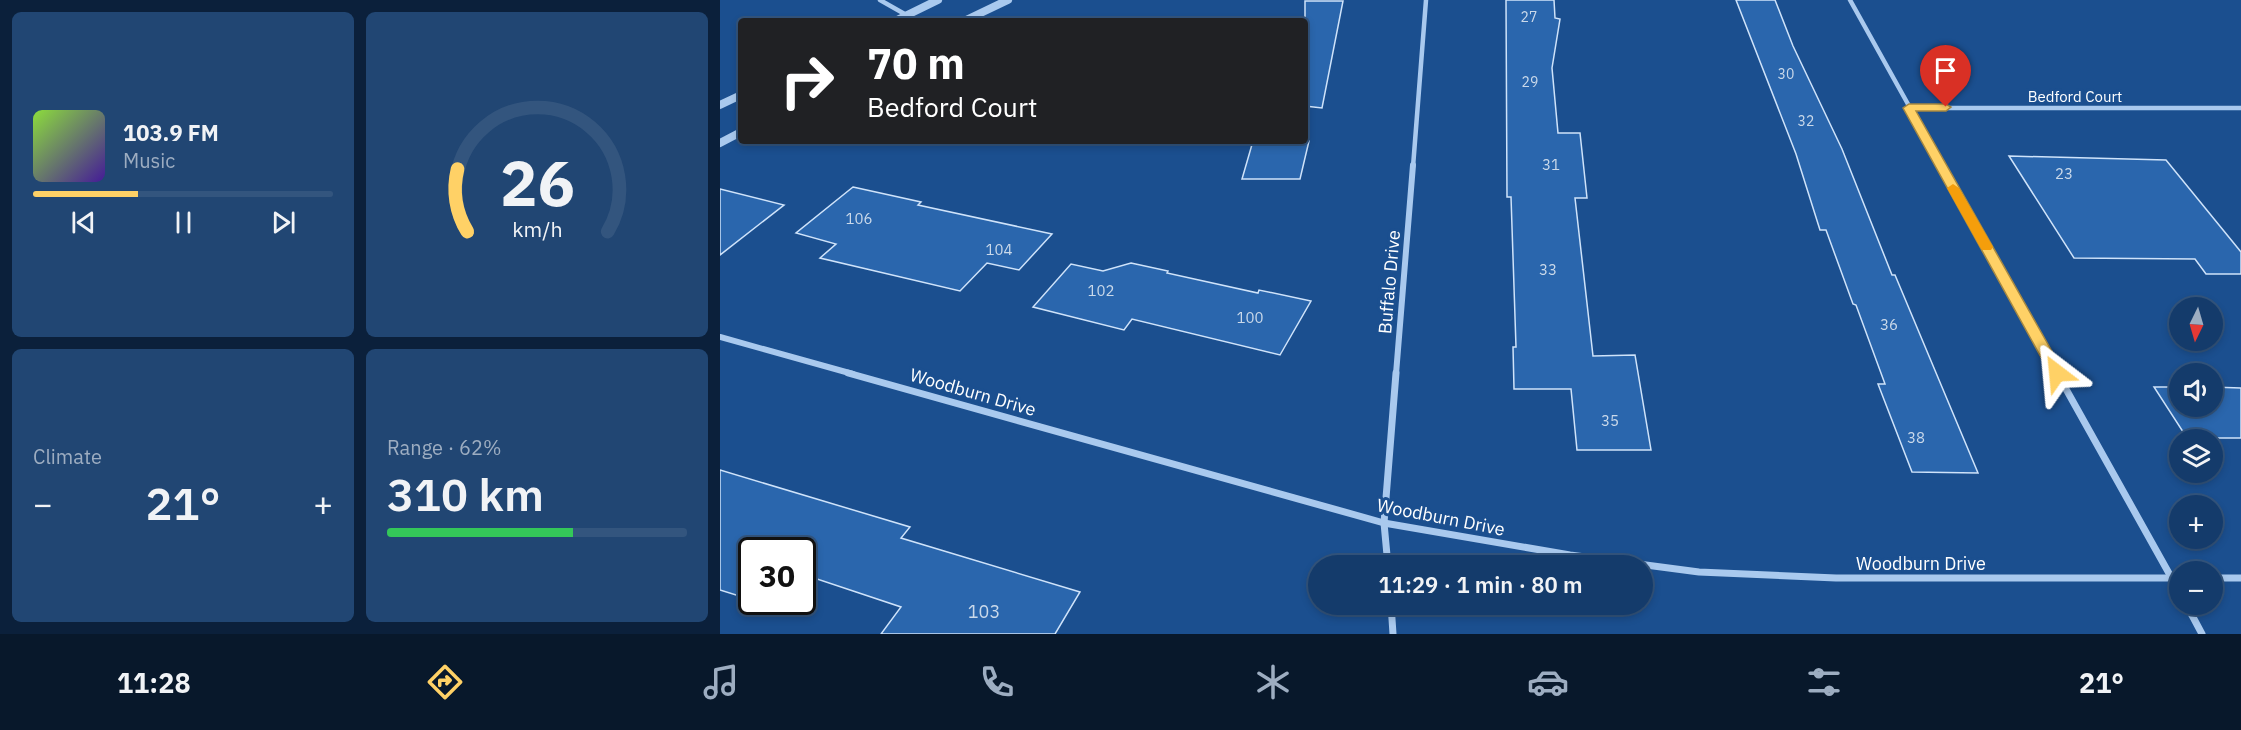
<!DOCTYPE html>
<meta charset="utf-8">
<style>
:root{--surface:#143b6b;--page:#214673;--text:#f1f3f6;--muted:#9dadc1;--line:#33557e;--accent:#ffd166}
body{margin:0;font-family:"IBM Plex Sans",sans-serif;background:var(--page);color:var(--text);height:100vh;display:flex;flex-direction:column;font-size:22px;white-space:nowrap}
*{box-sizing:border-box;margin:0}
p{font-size:20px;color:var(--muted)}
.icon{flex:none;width:33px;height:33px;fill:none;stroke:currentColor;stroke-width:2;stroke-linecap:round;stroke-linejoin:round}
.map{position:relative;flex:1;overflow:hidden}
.side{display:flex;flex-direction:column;gap:12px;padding:12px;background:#0b203b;width:720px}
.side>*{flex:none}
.guide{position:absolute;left:18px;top:18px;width:570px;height:126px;border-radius:6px;box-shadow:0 3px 9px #0003,0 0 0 2px var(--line);background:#202124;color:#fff;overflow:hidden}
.needle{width:39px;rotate:185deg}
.controls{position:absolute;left:1449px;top:297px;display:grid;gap:12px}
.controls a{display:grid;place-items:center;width:54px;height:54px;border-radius:50%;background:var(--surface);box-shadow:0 3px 9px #0003,0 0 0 2px var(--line);font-size:30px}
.speed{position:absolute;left:18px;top:537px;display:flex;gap:12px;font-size:30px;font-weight:700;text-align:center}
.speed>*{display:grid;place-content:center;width:78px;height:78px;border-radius:50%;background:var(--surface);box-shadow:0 3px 9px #0003,0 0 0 2px var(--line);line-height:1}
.speed .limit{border:3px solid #111;border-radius:9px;background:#fff;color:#111}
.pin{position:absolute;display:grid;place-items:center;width:51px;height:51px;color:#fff;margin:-62px -26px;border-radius:50% 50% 50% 0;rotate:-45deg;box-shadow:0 0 6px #0007}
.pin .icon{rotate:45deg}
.me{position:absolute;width:66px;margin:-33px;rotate:331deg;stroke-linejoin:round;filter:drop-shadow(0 0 4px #0008)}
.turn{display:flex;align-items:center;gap:21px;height:126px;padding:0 30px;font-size:27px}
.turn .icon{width:78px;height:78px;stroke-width:2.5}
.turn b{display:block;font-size:42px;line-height:51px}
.big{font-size:45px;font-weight:600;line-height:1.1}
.side .card{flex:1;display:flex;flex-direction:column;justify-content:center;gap:9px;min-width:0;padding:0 21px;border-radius:9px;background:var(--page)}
.side .dial{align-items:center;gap:0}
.dial svg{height:156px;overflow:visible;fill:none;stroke:var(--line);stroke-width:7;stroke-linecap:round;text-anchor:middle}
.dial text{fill:var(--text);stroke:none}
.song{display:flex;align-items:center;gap:18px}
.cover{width:72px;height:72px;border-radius:9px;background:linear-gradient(135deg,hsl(90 70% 55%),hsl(260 70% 35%))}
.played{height:6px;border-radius:3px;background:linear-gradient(90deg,var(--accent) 35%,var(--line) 35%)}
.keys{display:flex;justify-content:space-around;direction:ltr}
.heat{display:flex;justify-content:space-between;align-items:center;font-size:33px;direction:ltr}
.charge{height:9px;border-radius:4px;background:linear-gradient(90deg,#34c759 62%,var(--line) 0)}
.side .tiles{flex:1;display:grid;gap:12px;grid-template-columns:repeat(2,1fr)}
.trip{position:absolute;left:588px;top:555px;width:345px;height:60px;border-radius:30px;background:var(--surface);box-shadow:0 3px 9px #0003,0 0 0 2px var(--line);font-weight:600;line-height:60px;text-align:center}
.dock{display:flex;height:96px;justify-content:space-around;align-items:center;background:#08182b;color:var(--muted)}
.dock .icon{width:42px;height:42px}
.dock .on{color:var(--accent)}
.dock b{font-size:27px;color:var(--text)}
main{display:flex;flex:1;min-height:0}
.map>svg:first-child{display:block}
</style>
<main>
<section class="side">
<div class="tiles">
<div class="card">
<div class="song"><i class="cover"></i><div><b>103.9 FM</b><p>Music</p></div></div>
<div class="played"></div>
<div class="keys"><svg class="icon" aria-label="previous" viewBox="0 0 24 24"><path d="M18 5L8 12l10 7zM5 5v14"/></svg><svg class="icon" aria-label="pause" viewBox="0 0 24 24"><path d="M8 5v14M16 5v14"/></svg><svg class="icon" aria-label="next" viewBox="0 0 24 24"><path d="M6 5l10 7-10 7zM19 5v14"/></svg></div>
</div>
<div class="card dial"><svg viewBox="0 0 100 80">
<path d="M14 69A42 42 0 1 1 86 69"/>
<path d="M14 69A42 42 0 0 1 9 37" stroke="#ffd166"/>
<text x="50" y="56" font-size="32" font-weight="700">26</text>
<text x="50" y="72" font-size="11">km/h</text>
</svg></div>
<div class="card"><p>Climate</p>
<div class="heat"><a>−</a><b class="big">21°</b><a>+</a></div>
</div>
<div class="card"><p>Range · 62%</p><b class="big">310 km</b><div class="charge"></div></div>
</div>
</section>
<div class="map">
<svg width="1521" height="634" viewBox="0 0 1521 634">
<rect width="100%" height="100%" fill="#1b4f8f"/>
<g fill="#2a66ad" stroke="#cfe3fa" stroke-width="1.5">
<path d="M786,0H834L835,18L840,19L832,68L838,133H860L867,198H855L873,356L915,355L931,450H857L851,389H794L793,347H796L791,197H787Z"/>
<path d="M1016,0H1055L1073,46L1122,149L1172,275H1175L1258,473L1192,472L1158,384H1165L1136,305L1133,304L1106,230H1100L1076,154Z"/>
<path d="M585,1H623L602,108L585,106Z"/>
<path d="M533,141H589L580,179H522Z"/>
<path d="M1289,156L1446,160L1521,252V274H1486L1475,259L1354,258Z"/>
<path d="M133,187L201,202L198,205L332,234L299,270L267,263L240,291L100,258L116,244L76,233Z"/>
<path d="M0,189L64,205L0,255Z"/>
<path d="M411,263L448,271L447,273L538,293L539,290L591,301L560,355L412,319L404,330L313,307L351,264L383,271Z"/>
<path d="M1434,387H1460V406H1492V387L1521,388V438H1467Z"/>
<path d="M0,470L190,527L181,538L360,592L335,634H161L181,607L82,574V550H32V600L0,590Z"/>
</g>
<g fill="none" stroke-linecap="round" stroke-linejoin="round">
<g stroke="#a9c9ee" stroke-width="4.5">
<path d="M160,0L197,21"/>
<path d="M1130,0L1223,167"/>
<path d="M1189,108H1521"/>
<path d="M693,167L706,0"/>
</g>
<g stroke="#a9c9ee" stroke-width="6">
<path d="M1222,165L1338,374"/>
<path d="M0,337L133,374"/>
<path d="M676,374L693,165"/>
</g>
<g stroke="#a9c9ee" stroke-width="7">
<path d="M128,373L664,523L850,555L979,572L1116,578H1460"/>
<path d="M1337,373L1460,593"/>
<path d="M668,566L664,523L676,373"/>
<path d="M1492,578H1521"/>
<path d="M671,604L673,634"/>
<path d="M1466,604L1482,634"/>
</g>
<g stroke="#a9c9ee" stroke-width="8">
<path d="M175,21L218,0"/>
<path d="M244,21L288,0"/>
<path d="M0,105L21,95"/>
<path d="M0,143L21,132"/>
</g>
</g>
<path fill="#ffd166" stroke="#a68842" stroke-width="1.5" d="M1189,104H1226L1231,107L1226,111H1196L1342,369L1344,373L1342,377H1332L1183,108Z"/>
<path fill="#f59e0b" d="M1233,184L1239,188L1273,247L1271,250H1262L1260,247L1227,188Z"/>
<g text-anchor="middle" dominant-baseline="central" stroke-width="6" stroke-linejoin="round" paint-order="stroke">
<g font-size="14" fill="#cad9ea">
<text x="809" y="17">27</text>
<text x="1066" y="74">30</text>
<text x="810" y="82">29</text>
<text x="1086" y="121">32</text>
</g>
<g font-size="15" fill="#fff" stroke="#1b4f8f">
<text x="1355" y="96">Bedford Court</text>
</g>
<g font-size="15" fill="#cad9ea">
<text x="831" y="164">31</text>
<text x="1344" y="173">23</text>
<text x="139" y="218">106</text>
<text x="279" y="249">104</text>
<text x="828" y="269">33</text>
<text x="381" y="290">102</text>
<text x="530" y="317">100</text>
<text x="1169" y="324">36</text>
<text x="890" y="420">35</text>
<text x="1196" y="437">38</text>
</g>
<g font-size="18" fill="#fff" stroke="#1b4f8f">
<text transform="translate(669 282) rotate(-85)">Buffalo Drive</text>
<text transform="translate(253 392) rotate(16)">Woodburn Drive</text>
<text transform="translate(721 517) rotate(11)">Woodburn Drive</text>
<text x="1201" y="563">Woodburn Drive</text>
</g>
<g font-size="18" fill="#cad9ea">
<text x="264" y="611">103</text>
</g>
</g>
</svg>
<div class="controls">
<a><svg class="needle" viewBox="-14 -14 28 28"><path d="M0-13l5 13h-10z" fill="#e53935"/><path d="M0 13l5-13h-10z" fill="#9dadc1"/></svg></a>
<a><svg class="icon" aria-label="sound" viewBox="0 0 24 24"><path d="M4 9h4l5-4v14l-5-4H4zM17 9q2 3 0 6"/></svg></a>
<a><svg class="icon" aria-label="layers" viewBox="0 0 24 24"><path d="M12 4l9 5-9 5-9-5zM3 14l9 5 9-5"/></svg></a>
<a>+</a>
<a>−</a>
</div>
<div class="speed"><div class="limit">30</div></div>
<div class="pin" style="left:1226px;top:107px;background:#d93025"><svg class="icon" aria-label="arrive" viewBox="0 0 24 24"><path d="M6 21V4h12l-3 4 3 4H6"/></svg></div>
<svg class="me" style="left:1337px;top:373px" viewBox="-20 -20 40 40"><path d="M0-17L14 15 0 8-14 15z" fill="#ffd166" stroke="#fff" stroke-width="4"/></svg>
<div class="trip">11:29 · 1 min · 80 m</div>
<div class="guide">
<div class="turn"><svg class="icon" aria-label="right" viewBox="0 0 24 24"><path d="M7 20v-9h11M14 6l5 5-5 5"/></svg><div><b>70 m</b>Bedford Court</div></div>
</div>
</div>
</main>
<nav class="dock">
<b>11:28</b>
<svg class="icon on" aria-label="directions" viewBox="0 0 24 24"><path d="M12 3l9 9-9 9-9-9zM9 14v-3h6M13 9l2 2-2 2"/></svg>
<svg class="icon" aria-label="music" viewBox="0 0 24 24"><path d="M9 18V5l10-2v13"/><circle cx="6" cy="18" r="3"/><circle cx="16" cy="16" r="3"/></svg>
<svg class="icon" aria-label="phone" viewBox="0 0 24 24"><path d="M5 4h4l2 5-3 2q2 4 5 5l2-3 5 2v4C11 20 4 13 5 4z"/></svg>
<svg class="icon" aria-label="climate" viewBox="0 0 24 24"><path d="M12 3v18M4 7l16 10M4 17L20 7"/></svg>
<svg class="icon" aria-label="car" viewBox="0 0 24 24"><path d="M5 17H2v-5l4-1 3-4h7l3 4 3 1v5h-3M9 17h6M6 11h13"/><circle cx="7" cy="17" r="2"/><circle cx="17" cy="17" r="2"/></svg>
<svg class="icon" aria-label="filters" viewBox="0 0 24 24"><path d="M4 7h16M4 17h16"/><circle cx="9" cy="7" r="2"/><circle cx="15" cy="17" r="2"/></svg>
<b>21°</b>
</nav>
